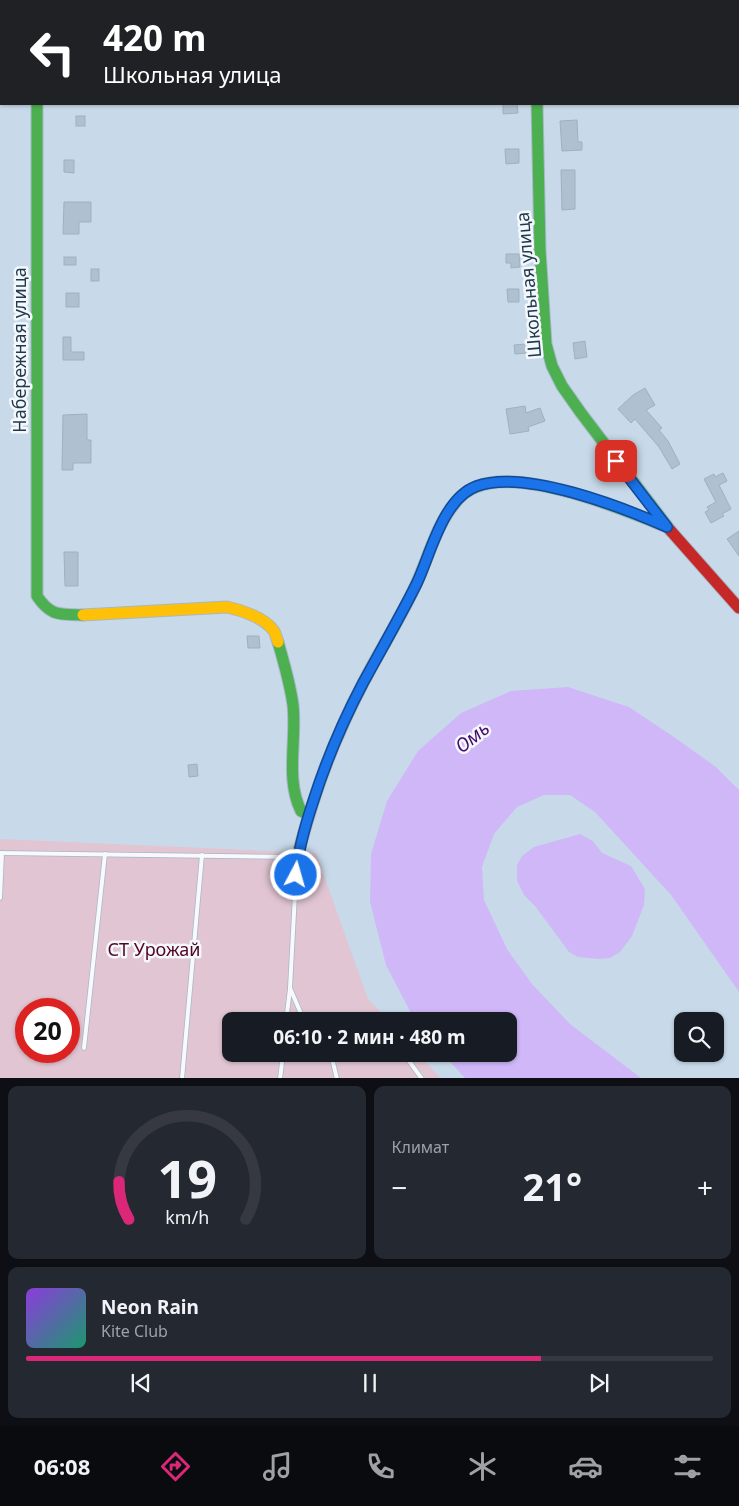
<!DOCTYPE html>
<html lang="ru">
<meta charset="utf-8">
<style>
:root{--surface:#171b24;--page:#242831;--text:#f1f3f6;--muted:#9ea1a6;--line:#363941;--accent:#db2777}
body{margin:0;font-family:"Noto Sans",sans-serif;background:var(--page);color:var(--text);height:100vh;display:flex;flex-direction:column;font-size:19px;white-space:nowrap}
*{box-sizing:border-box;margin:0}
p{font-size:16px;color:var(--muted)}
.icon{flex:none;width:28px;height:28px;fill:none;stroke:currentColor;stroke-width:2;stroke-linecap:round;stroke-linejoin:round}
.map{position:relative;height:1078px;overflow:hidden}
.side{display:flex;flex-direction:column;gap:8px;padding:8px;background:#0d0f14;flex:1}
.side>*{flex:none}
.top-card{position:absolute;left:0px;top:0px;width:740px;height:105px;box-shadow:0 1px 4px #0004;background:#202124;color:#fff;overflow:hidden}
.controls{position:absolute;left:674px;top:1012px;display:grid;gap:10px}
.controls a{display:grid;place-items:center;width:50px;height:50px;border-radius:10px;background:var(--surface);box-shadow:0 1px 4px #0004;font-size:25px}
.speed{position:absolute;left:15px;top:998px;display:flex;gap:10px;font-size:25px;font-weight:700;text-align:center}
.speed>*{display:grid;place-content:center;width:65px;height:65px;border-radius:50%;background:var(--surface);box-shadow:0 1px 4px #0004;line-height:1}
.speed .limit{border:8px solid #d22;background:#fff;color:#111}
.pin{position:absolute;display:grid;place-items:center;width:42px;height:42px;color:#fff;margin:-21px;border-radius:10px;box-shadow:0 2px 8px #0006}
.me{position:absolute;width:55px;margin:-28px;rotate:6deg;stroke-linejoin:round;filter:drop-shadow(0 0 4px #0008)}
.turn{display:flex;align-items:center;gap:18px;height:105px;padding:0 20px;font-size:22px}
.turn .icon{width:65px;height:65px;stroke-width:2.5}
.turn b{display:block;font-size:35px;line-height:42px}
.big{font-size:38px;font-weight:700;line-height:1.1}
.side .widget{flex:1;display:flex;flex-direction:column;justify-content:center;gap:8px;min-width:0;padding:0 18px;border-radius:10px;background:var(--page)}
.side .dial{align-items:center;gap:0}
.dial svg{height:130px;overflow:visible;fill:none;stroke:var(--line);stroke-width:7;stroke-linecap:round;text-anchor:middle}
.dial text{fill:var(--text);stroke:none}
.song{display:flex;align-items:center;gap:15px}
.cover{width:60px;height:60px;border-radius:8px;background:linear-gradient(135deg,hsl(270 70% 55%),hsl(160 70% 35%))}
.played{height:5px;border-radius:2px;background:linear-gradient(90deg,var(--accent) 75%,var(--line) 75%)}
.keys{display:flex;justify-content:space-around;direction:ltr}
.heat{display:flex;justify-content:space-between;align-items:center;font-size:28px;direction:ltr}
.side .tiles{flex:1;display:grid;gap:8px;grid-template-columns:1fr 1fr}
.widget:last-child{grid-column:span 2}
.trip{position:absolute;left:222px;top:1012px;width:295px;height:50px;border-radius:10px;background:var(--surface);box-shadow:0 1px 4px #0004;font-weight:700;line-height:50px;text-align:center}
.tab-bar{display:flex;height:80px;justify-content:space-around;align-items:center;background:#090b0e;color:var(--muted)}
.tab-bar .icon{width:35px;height:35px}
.tab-bar .on{color:var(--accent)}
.tab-bar b{font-size:22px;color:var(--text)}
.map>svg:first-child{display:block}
</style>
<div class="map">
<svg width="739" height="1079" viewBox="0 0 739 1079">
<rect width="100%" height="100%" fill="#c8dae9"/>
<path fill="#e1c5d2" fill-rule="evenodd" d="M0,839L316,853L368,999L389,1021H231V1054H418L441,1078L0,1079ZM26,1009H69V1051H26Z"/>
<g fill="#cfb7f8">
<path d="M568,687L629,707L674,737L716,767L739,790V992L671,895L595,812L570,795H544L517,807L494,834L482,867L484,900L507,949L532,984L570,1024L641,1078H465L443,1054H509V1021H415L386,965L370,902L371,854L387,801L418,751L461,713L511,691Z"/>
<path d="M580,834L593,841L602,853L631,866L645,889L644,905L632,936L620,952L610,958L599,959L578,957L569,952L535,906L524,895L517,881V865L522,856L534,847Z"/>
</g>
<g fill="#afc1d0" stroke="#9fb1c0">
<path d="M503,104H517L518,113L503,114Z"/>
<rect x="76" y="116" width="9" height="10"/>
<path d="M577,120L578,142H582V150L562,151L560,121Z"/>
<path d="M505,149H519V163L506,164Z"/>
<path d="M64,160H74V173L64,172Z"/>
<path d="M561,170H575V209L562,210Z"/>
<path d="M64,202H91V222H79V234H63Z"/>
<path d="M506,254H519L520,267L511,268V263H506Z"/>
<rect x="64" y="257" width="12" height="8"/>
<rect x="91" y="269" width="8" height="12"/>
<path d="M507,289H519V302H508Z"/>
<rect x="66" y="293" width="13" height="14"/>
<path d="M63,337H71V352H84V360H63Z"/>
<path d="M585,341L587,357L575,359L573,343Z"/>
<path d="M526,344L527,353L515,354L514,345Z"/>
<path d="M645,388L655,405L646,410L662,428L659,430L668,441L680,464L672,469L659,447L635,419L631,423L618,409L633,395Z"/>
<path d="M525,406L526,413L540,408L545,421L528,427L529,431L510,434L506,409Z"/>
<path d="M87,414V440H91V463H73V470H62L63,415Z"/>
<path d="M723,473L727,481L719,485L731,509L722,514L724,516L711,523L705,512L709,510L707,507L716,502L704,479L714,474L715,477Z"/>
<path d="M739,531V556L727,539Z"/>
<path d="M64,552H78V586H65Z"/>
<path d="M247,636H259L260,648H248Z"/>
<path d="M197,764L198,776L189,777L188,765Z"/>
</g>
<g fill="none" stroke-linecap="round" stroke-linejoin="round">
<defs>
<g id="lane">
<path d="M0,853L297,857L290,988L302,1016L310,1021"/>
<path d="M0,898L2,853"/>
<path d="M286,1021L290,989"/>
<path d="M289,1021L302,1016"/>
<path d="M84,1048L105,854"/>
<path d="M331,1054L337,1079"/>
<path d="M404,1054L422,1079"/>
<path d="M182,1079L202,855"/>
<path d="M280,1079L283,1054"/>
</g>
<g id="street">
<path d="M37,0V1"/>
<path d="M537,1V0"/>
</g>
<g id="fast">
<path d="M37,104V596C51,617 60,614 83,615"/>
<path d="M537,104L540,250L546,344L552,366L562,386L581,413L670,530"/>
<path d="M278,642C284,663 290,683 293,705C297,740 285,779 301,811L309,815"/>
<path d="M385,643C396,623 408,603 417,582C429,556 436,526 455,503C460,496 468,490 476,487C521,467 623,509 667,527"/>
</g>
<g id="slow">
<path d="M83,615L227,607C241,610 265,618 273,630C276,633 276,638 278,642"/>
<path d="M297,857C309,814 322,770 341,729C354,699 369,671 385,643"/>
</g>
<path id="jam" d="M670,530L739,608"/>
</defs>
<use href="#lane" stroke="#a6b8c7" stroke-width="5.5"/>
<use href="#street" stroke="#a6b8c7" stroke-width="9"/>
<use href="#fast" stroke="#a6b8c7" stroke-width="13"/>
<use href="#slow" stroke="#a6b8c7" stroke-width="13"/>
<use href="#jam" stroke="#a6b8c7" stroke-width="13"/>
<use href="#lane" stroke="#f7f9fc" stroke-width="4"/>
<use href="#street" stroke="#f7f9fc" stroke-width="8"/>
<use href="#fast" stroke="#4caf50" stroke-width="11"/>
<use href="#slow" stroke="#ffc107" stroke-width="11"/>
<use href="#jam" stroke="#c62828" stroke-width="11"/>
</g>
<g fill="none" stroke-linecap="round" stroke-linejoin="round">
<defs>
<path id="route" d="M296,875C298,850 305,826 313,802C326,761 343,721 363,683C381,650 400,617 417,583C431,553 443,498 477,486C525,469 622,507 667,527L616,461"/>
</defs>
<use href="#route" stroke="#114b97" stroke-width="12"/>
<use href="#route" stroke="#1a73e8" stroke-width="9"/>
</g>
<g text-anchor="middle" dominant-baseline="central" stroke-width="5" stroke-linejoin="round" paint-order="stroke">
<g font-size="18" fill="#23384b" stroke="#f3f8fd">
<text transform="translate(528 285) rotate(-95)">Школьная улица</text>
<text transform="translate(19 350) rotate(-90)">Набережная улица</text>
</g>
<g font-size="18" fill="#540323" stroke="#f3f8fd">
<text x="154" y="949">СТ Урожай</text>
</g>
<g font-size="19" font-style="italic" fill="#450b6c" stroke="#f3f8fd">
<text transform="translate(472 737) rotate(-38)">Омь</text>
</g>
</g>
</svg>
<div class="controls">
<a><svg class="icon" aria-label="search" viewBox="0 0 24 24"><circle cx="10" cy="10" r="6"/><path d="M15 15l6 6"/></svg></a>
</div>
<div class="speed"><div class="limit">20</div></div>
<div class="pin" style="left:616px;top:461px;background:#d93025"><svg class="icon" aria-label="arrive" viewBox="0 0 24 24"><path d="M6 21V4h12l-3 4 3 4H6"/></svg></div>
<svg class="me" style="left:296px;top:875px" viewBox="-20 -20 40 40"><circle r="17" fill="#1a73e8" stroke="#fff" stroke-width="3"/><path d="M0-11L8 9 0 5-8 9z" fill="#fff"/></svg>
<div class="trip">06:10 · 2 мин · 480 m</div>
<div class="top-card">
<div class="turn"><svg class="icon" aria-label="left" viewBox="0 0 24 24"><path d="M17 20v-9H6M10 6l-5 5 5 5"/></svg><div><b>420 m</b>Школьная улица</div></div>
</div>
</div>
<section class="side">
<div class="tiles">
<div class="widget dial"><svg viewBox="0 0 100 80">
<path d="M14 69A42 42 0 1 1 86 69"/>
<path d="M14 69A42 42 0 0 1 8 46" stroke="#db2777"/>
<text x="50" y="56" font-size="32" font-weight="700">19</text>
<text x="50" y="72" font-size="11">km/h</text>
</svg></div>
<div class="widget"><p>Климат</p>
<div class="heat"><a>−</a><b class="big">21°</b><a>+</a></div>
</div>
<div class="widget">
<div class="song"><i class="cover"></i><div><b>Neon Rain</b><p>Kite Club</p></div></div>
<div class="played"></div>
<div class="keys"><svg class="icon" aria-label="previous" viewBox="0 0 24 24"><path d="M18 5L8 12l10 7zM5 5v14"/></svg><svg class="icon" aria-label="pause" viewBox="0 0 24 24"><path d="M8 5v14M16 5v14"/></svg><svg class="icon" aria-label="next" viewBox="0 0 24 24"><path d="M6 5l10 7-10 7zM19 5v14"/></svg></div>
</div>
</div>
</section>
<nav class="tab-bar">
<b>06:08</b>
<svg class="icon on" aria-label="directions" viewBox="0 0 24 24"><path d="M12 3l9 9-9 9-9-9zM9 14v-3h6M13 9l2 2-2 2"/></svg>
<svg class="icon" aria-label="music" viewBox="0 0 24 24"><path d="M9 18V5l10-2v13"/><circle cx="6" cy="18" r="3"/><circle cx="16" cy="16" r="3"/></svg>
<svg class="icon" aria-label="phone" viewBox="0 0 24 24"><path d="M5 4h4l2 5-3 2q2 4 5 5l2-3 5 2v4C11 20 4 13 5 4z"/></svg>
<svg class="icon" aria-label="climate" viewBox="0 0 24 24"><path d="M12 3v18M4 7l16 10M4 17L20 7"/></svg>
<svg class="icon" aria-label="car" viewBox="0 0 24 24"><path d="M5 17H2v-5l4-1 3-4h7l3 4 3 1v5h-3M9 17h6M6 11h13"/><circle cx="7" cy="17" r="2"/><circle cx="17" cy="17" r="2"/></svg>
<svg class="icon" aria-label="filters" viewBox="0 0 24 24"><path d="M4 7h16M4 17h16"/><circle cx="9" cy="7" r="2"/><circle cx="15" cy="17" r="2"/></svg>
</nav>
